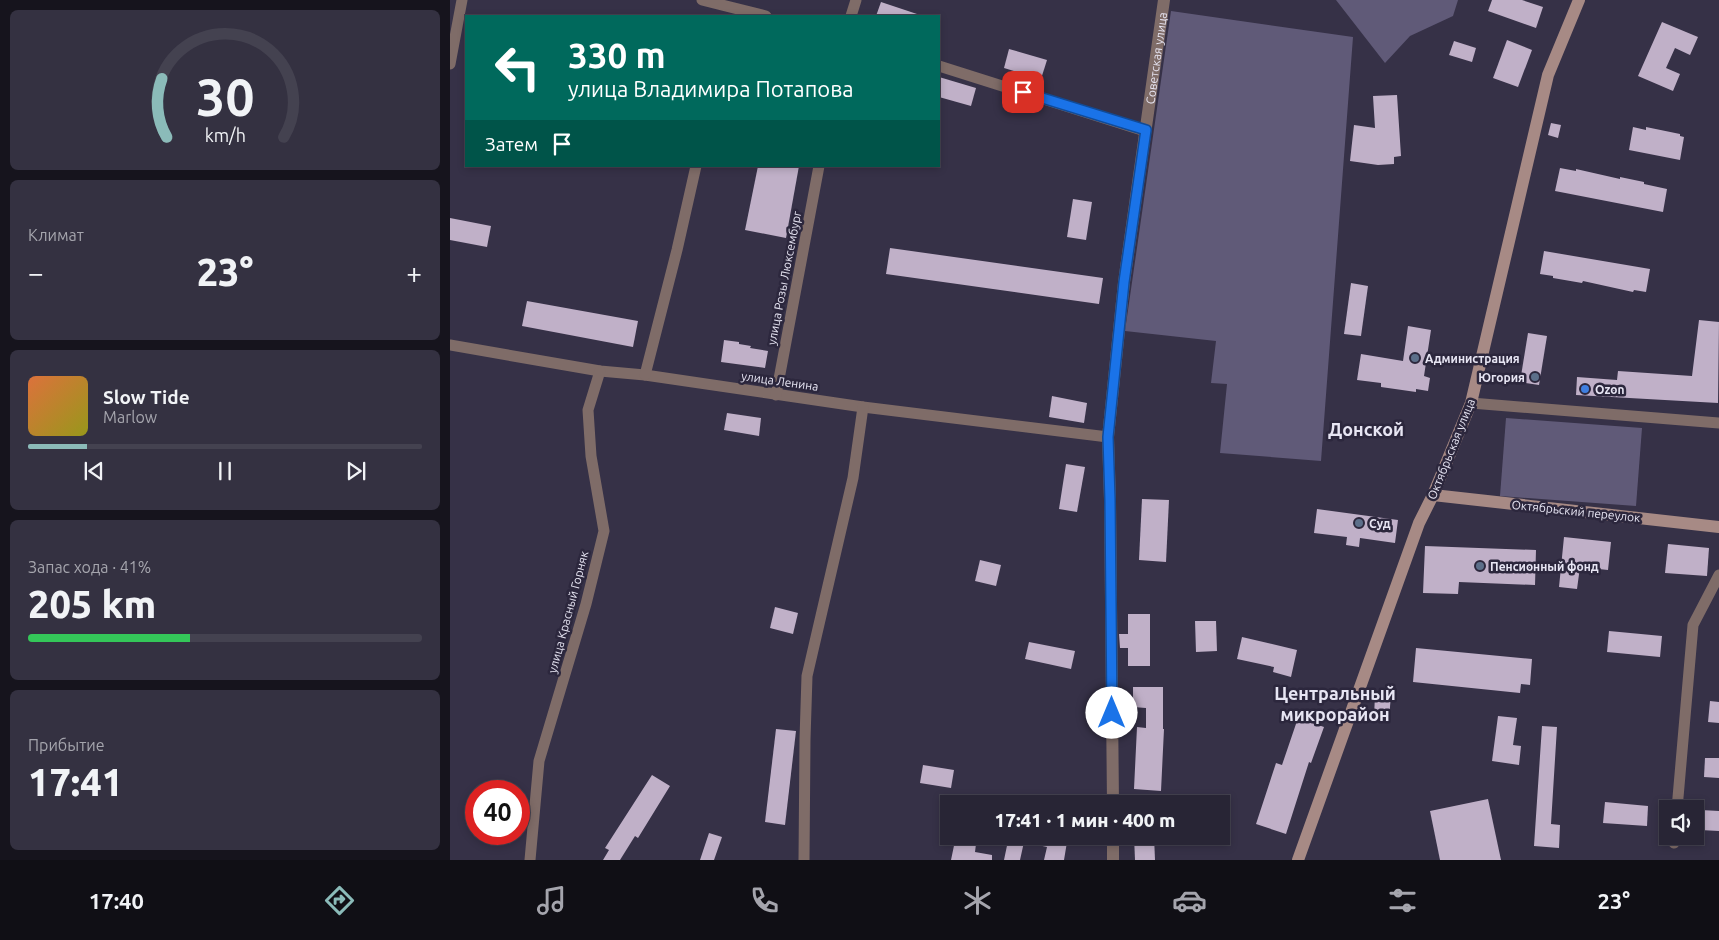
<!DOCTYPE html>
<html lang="ru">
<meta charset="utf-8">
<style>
:root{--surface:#282535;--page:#343141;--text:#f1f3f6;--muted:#a5a5ad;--line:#444250;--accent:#8bbbb9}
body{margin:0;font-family:Ubuntu,sans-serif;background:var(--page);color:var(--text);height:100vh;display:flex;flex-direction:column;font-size:19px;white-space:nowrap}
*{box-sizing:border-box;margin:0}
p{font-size:16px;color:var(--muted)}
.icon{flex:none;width:28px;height:28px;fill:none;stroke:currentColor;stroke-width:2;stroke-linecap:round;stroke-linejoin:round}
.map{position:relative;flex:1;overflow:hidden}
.drawer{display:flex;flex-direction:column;gap:10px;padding:10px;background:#16141d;width:450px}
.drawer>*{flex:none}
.guide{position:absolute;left:15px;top:15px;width:475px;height:152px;border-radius:0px;box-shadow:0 2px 8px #0003,0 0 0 1px var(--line);background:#00695c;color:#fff;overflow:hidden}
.tools{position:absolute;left:1209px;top:800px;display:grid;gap:10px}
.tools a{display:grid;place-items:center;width:45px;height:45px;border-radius:0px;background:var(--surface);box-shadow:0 2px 8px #0003,0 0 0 1px var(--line);font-size:25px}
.speed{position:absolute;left:15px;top:780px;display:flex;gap:10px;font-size:25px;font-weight:700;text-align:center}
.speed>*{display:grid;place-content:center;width:65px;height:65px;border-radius:50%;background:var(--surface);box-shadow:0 2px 8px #0003,0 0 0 1px var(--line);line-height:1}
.speed .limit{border:8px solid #d22;background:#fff;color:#111}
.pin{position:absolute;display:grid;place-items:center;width:42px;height:42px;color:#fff;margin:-21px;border-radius:10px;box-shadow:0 2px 8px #0006}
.me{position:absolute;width:55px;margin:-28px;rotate:0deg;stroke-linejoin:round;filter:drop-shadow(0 0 4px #0008)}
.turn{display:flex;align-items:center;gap:18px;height:105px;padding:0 20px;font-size:22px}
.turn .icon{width:65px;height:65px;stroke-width:2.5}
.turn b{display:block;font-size:35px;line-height:42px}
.then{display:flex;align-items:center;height:48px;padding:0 20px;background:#0003;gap:10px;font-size:19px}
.big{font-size:38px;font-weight:800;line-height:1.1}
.drawer .tile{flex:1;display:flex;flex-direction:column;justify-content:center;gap:8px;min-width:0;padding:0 18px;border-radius:8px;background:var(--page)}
.drawer .dial{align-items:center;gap:0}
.dial svg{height:130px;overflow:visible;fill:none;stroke:var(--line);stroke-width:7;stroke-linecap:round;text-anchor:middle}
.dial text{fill:var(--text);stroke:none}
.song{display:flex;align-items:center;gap:15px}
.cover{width:60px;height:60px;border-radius:8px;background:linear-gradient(135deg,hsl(20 70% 55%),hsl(60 70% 35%))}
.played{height:5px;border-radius:2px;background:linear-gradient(90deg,var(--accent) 15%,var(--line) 15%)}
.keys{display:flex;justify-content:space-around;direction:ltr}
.heat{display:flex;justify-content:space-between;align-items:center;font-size:28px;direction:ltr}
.charge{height:8px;border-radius:4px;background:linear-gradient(90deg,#34c759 41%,var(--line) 0)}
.trip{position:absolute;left:490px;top:795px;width:290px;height:50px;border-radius:0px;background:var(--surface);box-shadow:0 2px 8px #0003,0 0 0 1px var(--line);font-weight:800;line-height:50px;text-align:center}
.tabs{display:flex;height:80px;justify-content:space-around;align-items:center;background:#100f15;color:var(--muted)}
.tabs .icon{width:35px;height:35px}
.tabs .on{color:var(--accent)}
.tabs b{font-size:22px;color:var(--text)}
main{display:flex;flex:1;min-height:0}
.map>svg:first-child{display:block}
</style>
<main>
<section class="drawer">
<div class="tile dial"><svg viewBox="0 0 100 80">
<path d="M14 69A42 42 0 1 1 86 69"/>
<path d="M14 69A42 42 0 0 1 11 33" stroke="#8bbbb9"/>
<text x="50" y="56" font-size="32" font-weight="700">30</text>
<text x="50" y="72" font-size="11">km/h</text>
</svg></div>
<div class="tile"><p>Климат</p>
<div class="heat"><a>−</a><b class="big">23°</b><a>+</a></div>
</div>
<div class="tile">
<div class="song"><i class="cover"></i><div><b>Slow Tide</b><p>Marlow</p></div></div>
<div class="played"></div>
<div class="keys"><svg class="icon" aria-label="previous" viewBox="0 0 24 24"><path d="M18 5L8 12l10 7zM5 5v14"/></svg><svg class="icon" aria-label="pause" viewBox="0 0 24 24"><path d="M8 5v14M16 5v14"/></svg><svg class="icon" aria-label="next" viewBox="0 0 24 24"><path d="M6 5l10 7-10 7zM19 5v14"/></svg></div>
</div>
<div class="tile"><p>Запас хода · 41%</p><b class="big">205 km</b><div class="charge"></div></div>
<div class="tile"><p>Прибытие</p><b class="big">17:41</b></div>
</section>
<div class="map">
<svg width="1269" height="860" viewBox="0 0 1269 860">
<rect width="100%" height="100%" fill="#363147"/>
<g fill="#605a78">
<path d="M886,0H1008L1003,16L960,36L935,63Z"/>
<path d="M721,11L903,37L871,461L770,453L777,384L761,383L766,341L675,331Z"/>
<path d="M1056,418L1192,428L1186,506L1050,496Z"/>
</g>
<g fill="#c0b0c8">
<path d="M1042,0H1072L1093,7L1086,28L1038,11Z"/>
<path d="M431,2L467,14V16H426Z"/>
<path d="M1212,22L1248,37L1240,55L1225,48L1216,68L1230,74L1223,91L1188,76Z"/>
<path d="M1057,40L1082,50L1068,87L1043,78Z"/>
<path d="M1004,41L1026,48L1022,62L999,55Z"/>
<path d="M559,49L597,60L591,79L554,68Z"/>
<path d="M489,77L526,88L521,106L489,97Z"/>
<path d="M947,95L951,156L944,157V164L928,165L900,161L904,125L925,128L923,96Z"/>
<path d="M1101,123L1111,125L1108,138L1098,135Z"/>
<path d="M1183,127L1196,130V127L1230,134V136L1234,137L1230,160L1179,150Z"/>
<path d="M308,166H349L336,238L295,230Z"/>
<path d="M1110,168L1126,171V169L1170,179V177L1194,182V184L1217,189L1213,212L1105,191Z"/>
<path d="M623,199L642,202L636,240L617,237Z"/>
<path d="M0,218L41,226L37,247L0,240Z"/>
<path d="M440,248L653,278L649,304L436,274Z"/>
<path d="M1094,251L1200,269L1196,292L1184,290L1183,292L1133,281L1132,283L1103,278V276L1090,274Z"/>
<path d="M901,283L918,286L911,336L894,334Z"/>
<path d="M77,301L188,321L183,347L72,326Z"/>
<path d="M1249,320L1269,322L1268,403L1126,395L1127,377L1167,380L1168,371L1242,376Z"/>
<path d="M958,326L981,330L974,376L980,378L978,391L966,389V392L931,387V383L907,380L911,354L953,361Z"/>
<path d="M1078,333L1097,336L1089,385L1070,382Z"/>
<path d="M274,340L289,342V344L301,346L300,348L318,351L315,368L271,362Z"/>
<path d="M602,396L637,403L634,423L599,417Z"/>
<path d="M277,413L311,418L309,436L274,430Z"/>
<path d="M616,464L635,467L627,512L609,509Z"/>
<path d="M692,499L719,500L716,562L689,560Z"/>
<path d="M867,509L948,520L945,543L910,538L909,547L896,545L897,537L864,533Z"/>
<path d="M1114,537L1161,542L1158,570L1130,567L1127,589L1109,587Z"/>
<path d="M1218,544L1259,548L1257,576L1215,573Z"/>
<path d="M975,546L1086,550L1085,585L1009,582L1008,594L973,593Z"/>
<path d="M530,560L551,565L546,586L525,581Z"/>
<path d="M325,607L348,613L343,634L320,628Z"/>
<path d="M678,614H700V666H678V648H670L669,634H678Z"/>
<path d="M745,621H766L767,651L746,652Z"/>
<path d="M1159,631L1212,636L1210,657L1157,652Z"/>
<path d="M792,637L847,650L841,677L823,672L824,667L787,659Z"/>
<path d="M579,642L625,651L621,669L575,659Z"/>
<path d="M966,648L1082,659L1080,685L1071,684L1070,693L963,682Z"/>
<path d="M683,687H713V729H714L711,791L684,789L687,727L696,728V708L683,707Z"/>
<path d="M925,693L941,694L939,720L924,719Z"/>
<path d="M1260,701L1269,702V723L1258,722Z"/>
<path d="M1048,716L1067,718L1063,745L1071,746L1069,765L1042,761Z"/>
<path d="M848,718L874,727L861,763L859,762L836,834L806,824L826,763L832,765Z"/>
<path d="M1092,726L1107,727L1101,824L1110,825L1109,848L1084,846Z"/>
<path d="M326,729L346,731L335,825L315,822Z"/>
<path d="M1255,758H1269V778L1254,777Z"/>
<path d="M473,765L504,770L501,788L470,783Z"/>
<path d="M202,775L220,786L188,838L185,836L170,860H153L159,850L155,848Z"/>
<path d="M1038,799L1051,860H990L980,811Z"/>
<path d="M1155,802L1198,806L1197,826L1153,823Z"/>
<path d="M1251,810L1269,811V831L1250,830Z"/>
<path d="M259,833L272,837L264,860H250Z"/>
<path d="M506,836H527L525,852L542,855V860H501Z"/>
<path d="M559,836H618L614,860H594L597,847L574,842L570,860H554Z"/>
<path d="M684,836H704L705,860H685Z"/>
</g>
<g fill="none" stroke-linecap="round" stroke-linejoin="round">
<g stroke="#7f6c68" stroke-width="11">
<path d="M252,0L316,16"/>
<path d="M401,16L406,0"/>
<path d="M0,64L12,0"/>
<path d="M489,66L695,131"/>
<path d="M0,345L150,371L195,375L413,407L658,437"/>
<path d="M195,375L227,250L246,166"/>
<path d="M326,395L369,166"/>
<path d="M1021,403L1269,423"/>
<path d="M1227,809L1243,625L1269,575"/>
<path d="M1224,843L1225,836"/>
<path d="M80,860L89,761L136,604L154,531L141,456L138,410L150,371"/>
<path d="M354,860L355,739L357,676L403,478L413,407"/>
</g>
<g stroke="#7f6c68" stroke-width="12">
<path id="s1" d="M663,804L660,500L658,437L674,282L714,0"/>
<path d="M663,836V860"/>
</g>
<g stroke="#a78a85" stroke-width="12">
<path d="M983,495L1269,527"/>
<path d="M848,860L969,523L983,495L1021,403L1098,75L1129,0"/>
</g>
</g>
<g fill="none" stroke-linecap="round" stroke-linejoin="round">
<defs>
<path id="route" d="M573,92L696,130L674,282L658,437L660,500L662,713"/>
</defs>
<use href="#route" stroke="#114b97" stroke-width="12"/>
<use href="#route" stroke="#1a73e8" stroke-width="9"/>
</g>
<g fill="#5c6f8a" stroke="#2c273d" stroke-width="2">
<circle cx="965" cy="358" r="5"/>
<circle cx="1085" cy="377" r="5"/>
<circle cx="909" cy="523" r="5"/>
<circle cx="1030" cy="566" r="5"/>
</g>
<circle fill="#3f7fe0" stroke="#2c273d" stroke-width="2" cx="1135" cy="389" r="5"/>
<g text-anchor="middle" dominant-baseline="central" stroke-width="5" stroke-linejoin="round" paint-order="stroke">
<g font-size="12" fill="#e7e5f3" stroke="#2c273d">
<text stroke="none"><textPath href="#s1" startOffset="749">Советская улица</textPath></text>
<text transform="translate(334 278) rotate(-79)">улица Розы Люксембург</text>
<text transform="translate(330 381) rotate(8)">улица Ленина</text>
<text transform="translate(1001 449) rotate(-68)">Октябрьская улица</text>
<text transform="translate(1126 511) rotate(6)">Октябрьский переулок</text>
<text transform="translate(118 612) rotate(-75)">улица Красный Горняк</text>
</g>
<g font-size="12" font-weight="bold" fill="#e7e5f3" stroke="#2c273d" text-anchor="start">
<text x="975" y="358">Администрация</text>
<text x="1075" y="377" text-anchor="end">Югория</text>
<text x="1145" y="389">Ozon</text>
<text x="919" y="523">Суд</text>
<text x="1040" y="566">Пенсионный фонд</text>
</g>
<g font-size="18" font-weight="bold" fill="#e7e5f3" stroke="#2c273d">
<text x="916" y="429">Донской</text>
<text x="885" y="693">Центральный<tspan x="885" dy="21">микрорайон</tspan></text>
</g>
</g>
</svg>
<div class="tools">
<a><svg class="icon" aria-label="sound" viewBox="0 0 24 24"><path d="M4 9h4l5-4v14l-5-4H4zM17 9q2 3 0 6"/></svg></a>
</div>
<div class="speed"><div class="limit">40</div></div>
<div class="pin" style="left:573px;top:92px;background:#d93025"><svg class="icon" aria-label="arrive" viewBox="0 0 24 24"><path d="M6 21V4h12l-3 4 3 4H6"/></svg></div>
<svg class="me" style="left:662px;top:713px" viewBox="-20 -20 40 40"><circle r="19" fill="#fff"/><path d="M0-13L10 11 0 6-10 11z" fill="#1a73e8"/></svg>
<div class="trip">17:41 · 1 мин · 400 m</div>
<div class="guide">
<div class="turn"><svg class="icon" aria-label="left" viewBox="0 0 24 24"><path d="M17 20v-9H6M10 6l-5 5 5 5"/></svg><div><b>330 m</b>улица Владимира Потапова</div></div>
<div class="then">Затем<svg class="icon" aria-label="arrive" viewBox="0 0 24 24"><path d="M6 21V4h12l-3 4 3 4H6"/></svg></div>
</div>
</div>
</main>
<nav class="tabs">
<b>17:40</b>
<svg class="icon on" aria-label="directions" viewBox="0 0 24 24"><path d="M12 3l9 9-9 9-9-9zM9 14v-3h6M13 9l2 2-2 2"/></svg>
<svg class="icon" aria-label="music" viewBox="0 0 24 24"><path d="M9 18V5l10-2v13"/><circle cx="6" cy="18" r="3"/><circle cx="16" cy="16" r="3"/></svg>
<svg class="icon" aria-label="phone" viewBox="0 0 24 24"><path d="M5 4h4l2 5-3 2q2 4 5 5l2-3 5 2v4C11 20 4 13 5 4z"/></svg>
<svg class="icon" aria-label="climate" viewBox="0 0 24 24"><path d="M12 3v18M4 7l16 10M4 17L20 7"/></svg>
<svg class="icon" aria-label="car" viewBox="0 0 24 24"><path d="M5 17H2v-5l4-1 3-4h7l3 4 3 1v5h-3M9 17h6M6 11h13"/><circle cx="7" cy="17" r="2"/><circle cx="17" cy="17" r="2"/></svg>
<svg class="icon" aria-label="filters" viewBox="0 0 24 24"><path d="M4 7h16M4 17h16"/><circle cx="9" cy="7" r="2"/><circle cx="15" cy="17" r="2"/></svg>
<b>23°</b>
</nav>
